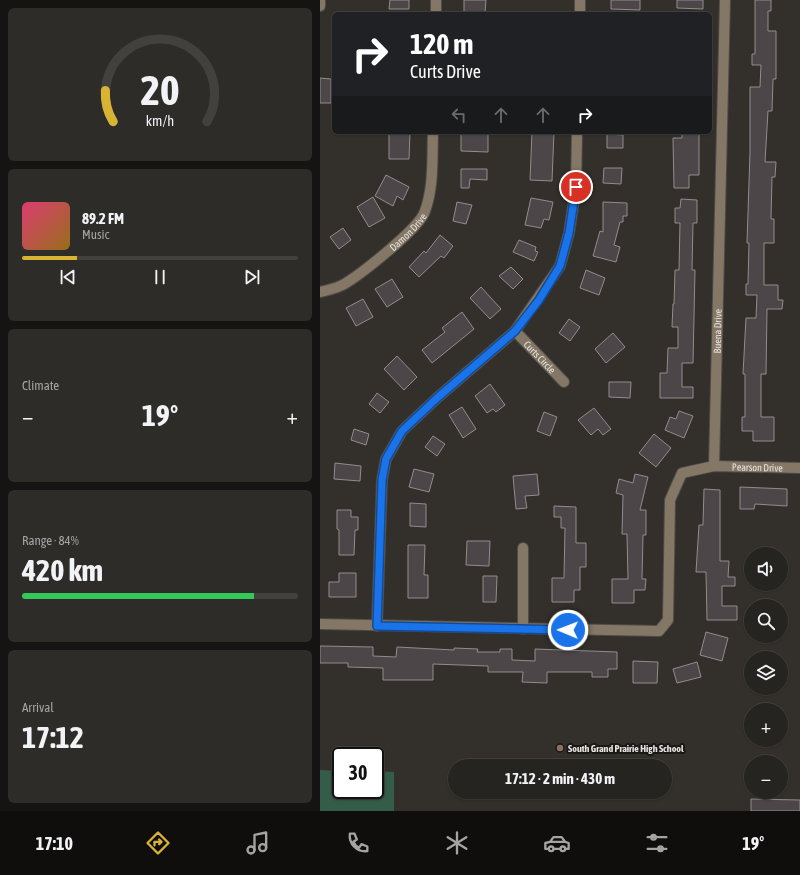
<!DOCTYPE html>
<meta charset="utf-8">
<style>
:root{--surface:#262420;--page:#2e2c29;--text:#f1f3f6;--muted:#a4a4a5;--line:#42413e;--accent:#d9b334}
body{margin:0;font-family:"Asap Condensed",sans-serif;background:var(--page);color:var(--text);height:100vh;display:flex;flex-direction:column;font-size:15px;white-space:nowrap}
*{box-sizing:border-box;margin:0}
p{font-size:13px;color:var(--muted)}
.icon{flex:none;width:22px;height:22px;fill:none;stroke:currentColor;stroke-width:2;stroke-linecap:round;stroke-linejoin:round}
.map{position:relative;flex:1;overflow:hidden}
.details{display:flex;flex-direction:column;gap:8px;padding:8px;background:#151412;width:320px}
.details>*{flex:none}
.hud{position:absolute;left:12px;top:12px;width:380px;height:122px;border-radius:6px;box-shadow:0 1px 3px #0004,0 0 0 1px var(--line);background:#202124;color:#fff;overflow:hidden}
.buttons{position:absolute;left:424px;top:547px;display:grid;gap:8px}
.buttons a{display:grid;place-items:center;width:44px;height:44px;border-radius:50%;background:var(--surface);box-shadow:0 1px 3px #0004,0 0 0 1px var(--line);font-size:20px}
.speed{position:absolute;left:12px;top:747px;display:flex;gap:8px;font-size:20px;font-weight:700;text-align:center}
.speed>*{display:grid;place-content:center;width:52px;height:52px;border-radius:50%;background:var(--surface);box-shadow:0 1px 3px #0004,0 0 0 1px var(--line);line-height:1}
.speed .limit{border:2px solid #111;border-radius:6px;background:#fff;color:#111}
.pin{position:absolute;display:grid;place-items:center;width:34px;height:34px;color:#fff;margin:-17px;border:2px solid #fff;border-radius:50%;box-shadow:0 1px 4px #0007}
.me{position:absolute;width:44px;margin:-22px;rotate:271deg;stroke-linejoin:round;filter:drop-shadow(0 0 3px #0008)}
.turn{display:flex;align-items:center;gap:14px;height:84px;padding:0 12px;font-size:18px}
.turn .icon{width:52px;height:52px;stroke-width:2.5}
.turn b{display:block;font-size:28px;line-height:34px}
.lanes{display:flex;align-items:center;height:38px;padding:0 12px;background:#0003;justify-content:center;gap:20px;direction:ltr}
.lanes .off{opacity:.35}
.big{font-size:30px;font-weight:700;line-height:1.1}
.details .card{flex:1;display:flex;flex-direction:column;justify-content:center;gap:6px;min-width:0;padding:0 14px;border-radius:6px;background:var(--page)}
.details .dial{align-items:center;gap:0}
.dial svg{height:104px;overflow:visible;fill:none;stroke:var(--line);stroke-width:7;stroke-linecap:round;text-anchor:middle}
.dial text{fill:var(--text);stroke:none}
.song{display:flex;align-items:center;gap:12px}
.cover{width:48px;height:48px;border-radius:6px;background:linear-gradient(135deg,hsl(340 70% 55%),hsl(40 70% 35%))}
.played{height:4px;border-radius:2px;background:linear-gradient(90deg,var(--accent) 20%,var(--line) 20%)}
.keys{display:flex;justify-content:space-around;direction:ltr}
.heat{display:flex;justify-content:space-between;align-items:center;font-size:22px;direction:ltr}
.charge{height:6px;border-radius:3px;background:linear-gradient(90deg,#34c759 84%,var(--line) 0)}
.trip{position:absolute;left:128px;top:759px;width:224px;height:40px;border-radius:20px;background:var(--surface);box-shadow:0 1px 3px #0004,0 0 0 1px var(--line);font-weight:700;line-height:40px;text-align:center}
.tab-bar{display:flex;height:64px;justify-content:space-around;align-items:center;background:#0f0e0d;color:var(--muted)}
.tab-bar .icon{width:28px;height:28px}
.tab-bar .current{color:var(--accent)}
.tab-bar b{font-size:18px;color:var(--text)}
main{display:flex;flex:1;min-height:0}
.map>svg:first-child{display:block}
</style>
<main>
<section class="details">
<div class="card dial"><svg viewBox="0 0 100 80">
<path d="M14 69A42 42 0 1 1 86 69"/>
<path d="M14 69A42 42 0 0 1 8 45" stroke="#d9b334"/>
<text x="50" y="56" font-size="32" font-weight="700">20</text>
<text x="50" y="72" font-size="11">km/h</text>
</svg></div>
<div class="card">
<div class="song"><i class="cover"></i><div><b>89.2 FM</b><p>Music</p></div></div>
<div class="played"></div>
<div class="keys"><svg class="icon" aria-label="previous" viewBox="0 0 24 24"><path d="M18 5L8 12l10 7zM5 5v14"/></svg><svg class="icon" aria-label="pause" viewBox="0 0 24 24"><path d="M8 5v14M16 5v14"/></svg><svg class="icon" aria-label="next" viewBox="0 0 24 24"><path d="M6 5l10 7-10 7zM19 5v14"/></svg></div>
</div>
<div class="card"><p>Climate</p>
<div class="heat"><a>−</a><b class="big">19°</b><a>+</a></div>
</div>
<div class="card"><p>Range · 84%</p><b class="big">420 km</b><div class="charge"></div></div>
<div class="card"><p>Arrival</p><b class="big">17:12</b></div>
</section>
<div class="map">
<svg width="480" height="811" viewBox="0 0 480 811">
<rect width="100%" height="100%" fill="#33302b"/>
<path fill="#345d49" d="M0,770L21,771V790H55V771L74,772V811H0Z"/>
<g fill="#4c4649" stroke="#938c8f">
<path d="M70,0H89V9H69Z"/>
<path d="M144,0H166L165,13H144Z"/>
<path d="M291,0H320V10L291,9Z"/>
<path d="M357,0H383V9L357,8Z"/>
<path d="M435,0H451V11H448V31H456V79H453L452,111H448L445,162H456L455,177H452L451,219H454V243H444V285H458V300H463L462,309H447L446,374H441V417H454V441H433V431H422V417H425V374H423L426,318H436L437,295H426V284H428L429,243H427L430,152V87H440L441,65H432V54H435Z"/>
<path d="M0,78L11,79V103H0Z"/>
<path d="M69,132H90L89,159H69Z"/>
<path d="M212,132H234L232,181L210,180Z"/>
<path d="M362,132H379V175H369V188H354L353,138H362Z"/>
<path d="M141,133H168V152L141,151Z"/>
<path d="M287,134L303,135V148H287Z"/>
<path d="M284,168H302L301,184L283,183Z"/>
<path d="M141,169H167V180L150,179L149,188H141Z"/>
<path d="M66,175L89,187L83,200L77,196L73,206L55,196Z"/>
<path d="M53,197L65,218L49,227L37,207Z"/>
<path d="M211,198L233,202L229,220L224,219L221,228L205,225Z"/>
<path d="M361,199L377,200V223H373L372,270H375L373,363H362V387H373V398H340V373H347L348,348H358V327H352L353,304H354L355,270H359L360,223H355V208H360Z"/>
<path d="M137,202L152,205L146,224L133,221Z"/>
<path d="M283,202L307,203V216H303V222H300L294,245L300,247L296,262L273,256L280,231L283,232Z"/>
<path d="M23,228L31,240L19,249L10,237Z"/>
<path d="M120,235L133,246L124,258L121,256L99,277L89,267L104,251L106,253Z"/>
<path d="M199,240L216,247L215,251L218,252L214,261L193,252Z"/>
<path d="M191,267L203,279L193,289L179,276Z"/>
<path d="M266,270L285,278L279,295L260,288Z"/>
<path d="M72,279L83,297L67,307L55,289Z"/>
<path d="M161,287L181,309L170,319L150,298Z"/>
<path d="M43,299L53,317L36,326L26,308Z"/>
<path d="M142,312L154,329L112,363L102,350L125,332L122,328Z"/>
<path d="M249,319L260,327L250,341L239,333Z"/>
<path d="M293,333L305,347L286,363L275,349Z"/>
<path d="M77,356L97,377L84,390L64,369Z"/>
<path d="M289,382H311L310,398L289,397Z"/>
<path d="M170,384L185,405L176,412L173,409L167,413L155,396Z"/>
<path d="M57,393L69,402L60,413L49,404Z"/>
<path d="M142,407L156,429L143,438L129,415Z"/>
<path d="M274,408L291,429L283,435L278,429L271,435L258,420Z"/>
<path d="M359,411L373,416L364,438L345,430L350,417L356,419Z"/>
<path d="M224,412L237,417L230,436L217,431Z"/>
<path d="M34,429L49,434L46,445L31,440Z"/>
<path d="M334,434L351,448L336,467L319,453Z"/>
<path d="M113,436L125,444L117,456L105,447Z"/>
<path d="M15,463L41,466L40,481L14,479Z"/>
<path d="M94,469L114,474L109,492L89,487Z"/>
<path d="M217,474L219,495L205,496L207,508L196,509L193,476Z"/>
<path d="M315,474L328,477L320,510H326V535H323L322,579H326L325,590H314V603H292V579H308L307,534H302L303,495L296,493L299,479L313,483Z"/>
<path d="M420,487L467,489V506L435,504L434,509H420Z"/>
<path d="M384,489L400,490V561H409L408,577H415V586H402V606H417V620H387L386,572H376L379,525H383Z"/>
<path d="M90,503L106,504V527L90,526Z"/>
<path d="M234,506L256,507V543H266V567H260V590H254V602H232V578H244L245,528H241V517H234Z"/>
<path d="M17,510H31V517H38V530H35L34,555H19V530L17,529Z"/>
<path d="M147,541H170L169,566L146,565Z"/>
<path d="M88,545H105L104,575H108V598H88Z"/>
<path d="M19,573H36V597H9V582H19Z"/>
<path d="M163,576H177L176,602H163Z"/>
<path d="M386,632L408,638L402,661L380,655Z"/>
<path d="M0,646L53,647V656L76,657L77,647L134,650V648L158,649L157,652H180V649H192V660L215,661V649L297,652V669H288V677H272V672H227V683L202,682L203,672H168V666L113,664V680H63V668L28,667V663H0Z"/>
<path d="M313,661L338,662L337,683H313Z"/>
<path d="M377,662L381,677L357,683L353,669Z"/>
<path d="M431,799L480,800V811H431Z"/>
</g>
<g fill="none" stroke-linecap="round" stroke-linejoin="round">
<defs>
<g id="minor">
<path d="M0,6V0"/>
<path d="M116,14V0"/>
<path d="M260,14V0"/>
<path id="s1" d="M0,292C8,290 19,288 26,283C42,273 100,228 105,211C114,186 112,159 113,132"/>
<path id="s2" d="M195,331L244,382"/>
<path id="s3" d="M394,466L405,0"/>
<path d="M203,548V629"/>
<path id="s4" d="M0,624L339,631L348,620L350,500L362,473L394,466L480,468"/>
<path d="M57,626L62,480L66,459L82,431L117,398L195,331L240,266L249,233L256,187L257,132"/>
</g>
</defs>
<use href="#minor" stroke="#504d48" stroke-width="12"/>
<use href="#minor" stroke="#857766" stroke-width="10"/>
</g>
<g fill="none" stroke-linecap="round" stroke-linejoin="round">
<defs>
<path id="route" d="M248,630L57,626L62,480L66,459L82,431L117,398L195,331L219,300L240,266L249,233L256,187"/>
</defs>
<use href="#route" stroke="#114b97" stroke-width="10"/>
<use href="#route" stroke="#1a73e8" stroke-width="7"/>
</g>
<circle fill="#8d6e63" stroke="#191816" stroke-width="1.5" cx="240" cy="748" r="4"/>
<g text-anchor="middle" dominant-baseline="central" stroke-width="4" stroke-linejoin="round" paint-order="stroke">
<g font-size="10" fill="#e6e4e1" stroke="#191816">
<text stroke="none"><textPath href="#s1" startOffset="108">Damon Drive</textPath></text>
<text stroke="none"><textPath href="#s3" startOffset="135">Buena Drive</textPath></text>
<text stroke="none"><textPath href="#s2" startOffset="36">Curts Circle</textPath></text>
<text stroke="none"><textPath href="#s4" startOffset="579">Pearson Drive</textPath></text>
</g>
<g font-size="10" font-weight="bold" fill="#e6e4e1" stroke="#191816" text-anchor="start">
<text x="248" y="748">South Grand Prairie High School</text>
</g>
</g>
</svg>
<div class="buttons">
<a><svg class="icon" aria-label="sound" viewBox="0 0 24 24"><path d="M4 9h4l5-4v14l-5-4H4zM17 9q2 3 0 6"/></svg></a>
<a><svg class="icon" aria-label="search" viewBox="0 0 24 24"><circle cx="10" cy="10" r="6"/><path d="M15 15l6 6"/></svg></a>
<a><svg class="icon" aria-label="layers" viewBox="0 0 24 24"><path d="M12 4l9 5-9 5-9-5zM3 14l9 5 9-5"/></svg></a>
<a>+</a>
<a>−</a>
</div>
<div class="speed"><div class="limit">30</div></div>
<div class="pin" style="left:256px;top:187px;background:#d93025"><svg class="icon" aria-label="arrive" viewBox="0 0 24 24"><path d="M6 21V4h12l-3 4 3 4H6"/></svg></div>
<svg class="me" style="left:248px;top:630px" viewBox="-20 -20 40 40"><circle r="17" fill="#1a73e8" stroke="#fff" stroke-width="3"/><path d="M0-11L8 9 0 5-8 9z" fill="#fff"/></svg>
<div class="trip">17:12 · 2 min · 430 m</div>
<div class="hud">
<div class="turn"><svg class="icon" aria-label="right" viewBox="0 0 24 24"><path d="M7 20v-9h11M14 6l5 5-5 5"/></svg><div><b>120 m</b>Curts Drive</div></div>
<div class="lanes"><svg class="icon off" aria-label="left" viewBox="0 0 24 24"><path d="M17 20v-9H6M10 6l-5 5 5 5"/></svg><svg class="icon off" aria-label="ahead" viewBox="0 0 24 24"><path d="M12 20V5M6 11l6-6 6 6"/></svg><svg class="icon off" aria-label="ahead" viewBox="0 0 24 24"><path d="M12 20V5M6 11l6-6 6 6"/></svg><svg class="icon" aria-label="right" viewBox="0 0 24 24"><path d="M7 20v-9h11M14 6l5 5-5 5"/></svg></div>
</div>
</div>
</main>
<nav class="tab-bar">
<b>17:10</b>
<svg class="icon current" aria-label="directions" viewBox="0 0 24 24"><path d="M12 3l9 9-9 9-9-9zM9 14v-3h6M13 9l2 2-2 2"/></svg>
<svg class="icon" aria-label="music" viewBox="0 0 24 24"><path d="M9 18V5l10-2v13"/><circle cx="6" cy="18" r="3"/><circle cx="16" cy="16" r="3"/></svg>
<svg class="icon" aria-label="phone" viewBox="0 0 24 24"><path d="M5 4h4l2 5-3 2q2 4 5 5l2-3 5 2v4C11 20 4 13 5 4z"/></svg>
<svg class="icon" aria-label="climate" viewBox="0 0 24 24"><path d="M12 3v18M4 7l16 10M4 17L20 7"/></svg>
<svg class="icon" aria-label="car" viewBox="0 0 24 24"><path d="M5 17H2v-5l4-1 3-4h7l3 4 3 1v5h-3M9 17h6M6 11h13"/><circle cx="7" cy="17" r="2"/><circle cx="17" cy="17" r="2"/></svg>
<svg class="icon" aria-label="filters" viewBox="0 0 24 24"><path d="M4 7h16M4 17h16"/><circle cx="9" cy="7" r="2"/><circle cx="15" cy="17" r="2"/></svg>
<b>19°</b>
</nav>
